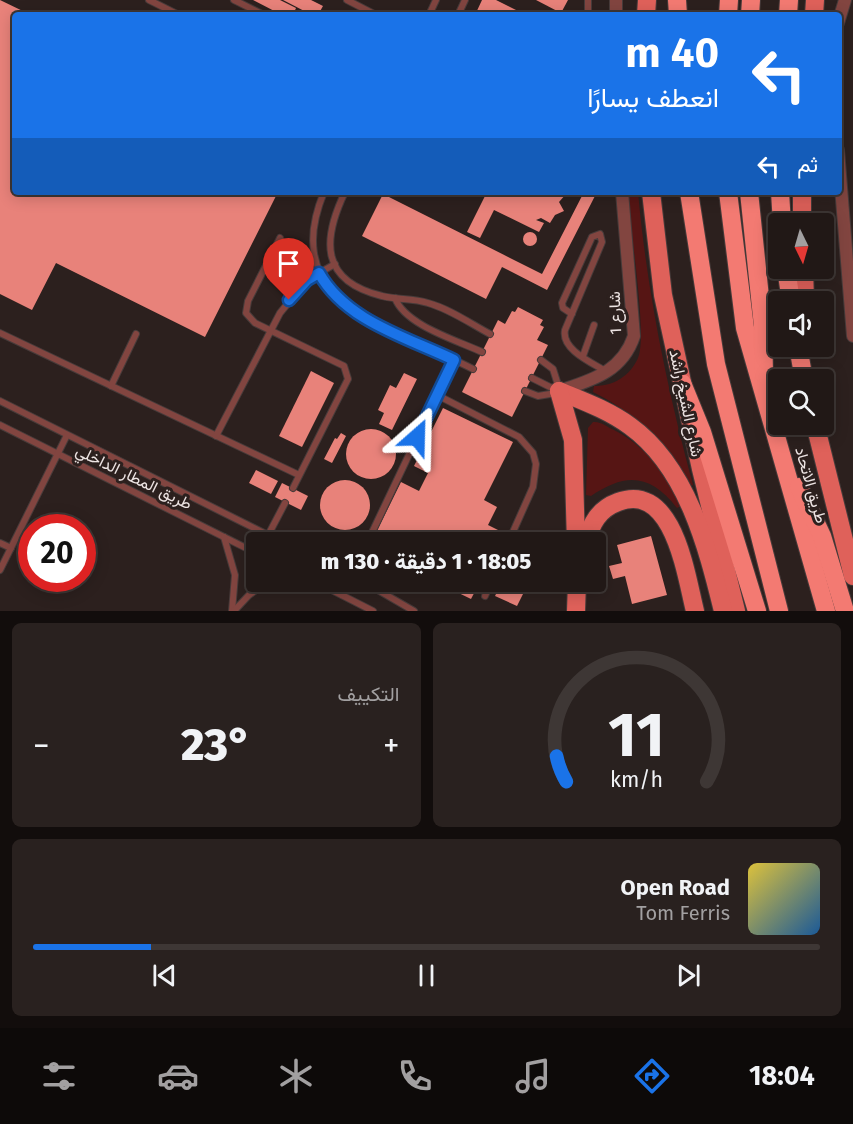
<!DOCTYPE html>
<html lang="ar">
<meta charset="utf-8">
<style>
:root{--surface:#211816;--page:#29211f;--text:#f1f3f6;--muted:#a2a0a1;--line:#3e3735;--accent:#1a73e8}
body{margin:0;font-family:"Fira Sans",Vazirmatn,sans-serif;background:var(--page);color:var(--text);direction:rtl;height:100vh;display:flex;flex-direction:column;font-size:22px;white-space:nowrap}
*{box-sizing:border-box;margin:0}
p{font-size:20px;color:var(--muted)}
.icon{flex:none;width:33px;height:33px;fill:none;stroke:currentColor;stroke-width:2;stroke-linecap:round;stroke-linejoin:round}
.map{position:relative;height:611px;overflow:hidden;direction:ltr}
.details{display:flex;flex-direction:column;gap:12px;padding:12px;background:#120d0c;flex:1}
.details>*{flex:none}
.hud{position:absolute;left:12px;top:12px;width:830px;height:183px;border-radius:6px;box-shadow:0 3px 15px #0003,0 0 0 2px var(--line);direction:rtl;background:#1a73e8;color:#fff;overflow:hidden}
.needle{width:39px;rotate:175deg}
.tools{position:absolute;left:768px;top:213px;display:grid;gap:12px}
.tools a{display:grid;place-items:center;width:66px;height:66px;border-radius:6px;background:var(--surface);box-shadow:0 3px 15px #0003,0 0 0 2px var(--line);font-size:30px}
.speed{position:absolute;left:18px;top:514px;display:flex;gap:12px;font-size:30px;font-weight:700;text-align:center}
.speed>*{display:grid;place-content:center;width:78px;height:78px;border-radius:50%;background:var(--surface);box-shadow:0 3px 15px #0003,0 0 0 2px var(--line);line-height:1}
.speed .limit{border:9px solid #d22;background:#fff;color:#111}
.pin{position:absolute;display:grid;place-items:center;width:51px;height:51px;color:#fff;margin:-62px -26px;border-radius:50% 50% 50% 0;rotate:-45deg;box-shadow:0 0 6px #0007}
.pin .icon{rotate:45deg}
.me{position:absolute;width:66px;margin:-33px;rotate:25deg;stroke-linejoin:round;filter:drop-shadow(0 0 4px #0008)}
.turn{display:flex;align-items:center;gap:21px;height:126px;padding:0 24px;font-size:27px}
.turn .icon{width:78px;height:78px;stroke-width:2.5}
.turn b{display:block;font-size:42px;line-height:51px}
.then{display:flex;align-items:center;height:57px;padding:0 24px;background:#0003;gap:12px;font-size:22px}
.big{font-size:45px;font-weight:800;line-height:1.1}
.details .widget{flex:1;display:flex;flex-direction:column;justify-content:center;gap:9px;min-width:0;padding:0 21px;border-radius:9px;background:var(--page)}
.details .dial{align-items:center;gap:0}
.dial svg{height:156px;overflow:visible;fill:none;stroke:var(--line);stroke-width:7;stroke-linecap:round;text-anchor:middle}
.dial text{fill:var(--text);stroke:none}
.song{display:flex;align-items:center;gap:18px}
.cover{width:72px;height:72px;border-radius:9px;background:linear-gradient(135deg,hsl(50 70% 55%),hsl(210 70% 35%))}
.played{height:6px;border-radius:3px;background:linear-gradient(90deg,var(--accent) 15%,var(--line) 15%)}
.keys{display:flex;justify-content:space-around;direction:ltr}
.heat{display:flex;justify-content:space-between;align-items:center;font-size:33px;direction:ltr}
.details .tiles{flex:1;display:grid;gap:12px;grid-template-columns:1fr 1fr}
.widget:last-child{grid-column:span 2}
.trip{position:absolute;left:246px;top:532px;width:360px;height:60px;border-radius:6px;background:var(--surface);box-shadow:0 3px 15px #0003,0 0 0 2px var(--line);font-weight:800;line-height:60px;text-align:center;direction:rtl}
.tabs{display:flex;height:96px;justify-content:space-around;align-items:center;background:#0d0a09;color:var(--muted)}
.tabs .icon{width:42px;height:42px}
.tabs .current{color:var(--accent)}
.tabs b{font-size:27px;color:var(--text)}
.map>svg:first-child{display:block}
</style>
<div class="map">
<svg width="853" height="611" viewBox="0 0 853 611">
<rect width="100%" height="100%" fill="#2c201e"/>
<g fill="#561514">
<path d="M628,192H638C647,292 667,388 693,485L690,486C667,443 637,414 593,392L594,386C614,386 630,376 638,358C648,334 629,226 628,192Z"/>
<path d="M593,422C601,421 607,427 614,430C647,447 665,474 683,505L677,508C650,473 625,473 591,496L586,495L588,428Z"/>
</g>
<g fill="#e8827a">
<path d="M0,0L31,15H15V192H278L205,337L56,263L32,310L0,294Z"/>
<path d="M253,0H280L296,8L293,15H282Z"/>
<path d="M283,0H311L323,6L318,15H312Z"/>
<path d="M482,0H496L526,15H475Z"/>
<path d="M536,0H568L561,13Z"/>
<path d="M487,192H564L566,194L559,202L564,211L555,215L550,223L541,218L536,220L544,223L539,232L494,210L480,238L467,232Z"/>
<path d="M584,192H597L547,290L502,267L486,299L362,236L383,194L542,274Z"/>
<circle cx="530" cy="239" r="7"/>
<path d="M518,307L543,320L540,325L544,327L537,340L548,345L512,417L462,392L498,320L505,324L512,311L515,312Z"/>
<path d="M311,371L334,383L302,447L279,436Z"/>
<path d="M404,373L417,379L392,430L379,424L384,413L378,410L390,385L396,388Z"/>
<path d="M443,408L513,442L484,500L497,507L488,525L504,533L499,543H371L401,482L419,491L428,473L414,466Z"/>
<circle cx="371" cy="454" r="25"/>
<path d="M341,433L346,436L332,463L324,459L335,438L337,439Z"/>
<path d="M256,470L278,481L271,494L249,483Z"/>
<circle cx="345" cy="505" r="25"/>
<path d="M282,483L308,496L301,510L275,497Z"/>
<path d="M651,536L667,595L632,604L625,576L613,579L609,566L622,563L617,545Z"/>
<path d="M436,582H480L471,599Z"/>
<path d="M502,582H529L517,606L495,596Z"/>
</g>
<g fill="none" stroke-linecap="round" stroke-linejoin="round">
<defs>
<g id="lane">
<path d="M149,0L179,15"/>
<path d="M234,0L264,15"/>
<path d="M347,0L376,15"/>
<path d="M588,0V15"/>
<path d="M429,15L436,0"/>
<path d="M458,15L465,0"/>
<path d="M324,192C276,308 396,329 473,369"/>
<path d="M345,192C322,240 320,281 382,296C397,300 413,298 428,303C450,309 471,324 490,334"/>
<path d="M280,238L248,301L246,313L255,323L344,366L348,379L293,488"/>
<path d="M395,298C405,325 456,340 482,352"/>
<path d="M572,314L563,308L562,303L592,237L600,234L602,242L565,330C561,350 593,363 607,372"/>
<path d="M0,333L299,475"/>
<path d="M583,356L594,325"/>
<path d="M541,360L553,369L559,388"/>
<path d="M532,378L556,390"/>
<path d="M111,386L136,334"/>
<path d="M525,391L538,396L556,393"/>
<path d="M437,395L519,437L533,453L536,464L533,487L508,543"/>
<path d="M0,401L284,543"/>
<path d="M0,425L256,553"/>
<path d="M216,436L280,313L307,280L335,264"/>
<path d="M224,537L235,575L232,611"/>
<path d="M0,543L11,548"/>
<path d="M264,543L285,503"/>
<path d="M367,543L454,360"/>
<path d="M0,570L67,435"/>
<path d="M316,582L373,611"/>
<path d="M364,582L414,611"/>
<path d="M342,595L349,582"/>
<path d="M485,596L491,582"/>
<path d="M234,611L249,595L267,582"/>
</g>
<g id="street">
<path d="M616,0V15"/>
<path d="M838,23L845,0"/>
<path d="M838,150L853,336"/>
<path d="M559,391C592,380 622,372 634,336L622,192"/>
</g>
<g id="primary">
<path d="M646,15L647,0"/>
<path d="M814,15L815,0"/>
<path d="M651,192L663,295L701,469L736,611"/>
<path d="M802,192V224"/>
<path d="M804,268L805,302"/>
<path d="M559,391C583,401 608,410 630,426C687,467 707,546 723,611"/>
<path d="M559,391L573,440L576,543"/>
<path d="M815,424L853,576"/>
<path d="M586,543C591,523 599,509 618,502C674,481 686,576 695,611"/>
<path d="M576,611L577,582"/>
</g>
<g id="highway">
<path d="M677,0L678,15"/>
<path d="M728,15L729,0"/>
<path d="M750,15L751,0"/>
<path d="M788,15L789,0"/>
<path d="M689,192L716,364L779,611"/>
<path d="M728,192L745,328L826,611"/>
<path d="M749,192L763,326L764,374"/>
<path d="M780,192L782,224"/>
<path d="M786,268L791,302"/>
<path d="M798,346L804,380"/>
<path d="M682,383L702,432L757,611"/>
<path d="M799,487L822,536L845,611"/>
</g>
</defs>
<use href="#lane" stroke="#473b3a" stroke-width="8"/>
<use href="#street" stroke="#473b3a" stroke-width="14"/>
<use href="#primary" stroke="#473b3a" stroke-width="20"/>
<use href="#highway" stroke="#473b3a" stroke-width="20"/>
<use href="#lane" stroke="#824540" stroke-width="6"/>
<use href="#street" stroke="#824540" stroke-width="12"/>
<use href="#primary" stroke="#df615a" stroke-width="18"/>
<use href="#highway" stroke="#f37a72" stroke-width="18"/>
</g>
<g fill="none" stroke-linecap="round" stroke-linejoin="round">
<defs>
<path id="route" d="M289,300L307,280L319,273C346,321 406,337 454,360L417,437"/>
</defs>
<use href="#route" stroke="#114b97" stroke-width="15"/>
<use href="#route" stroke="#1a73e8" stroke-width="10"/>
</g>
<g text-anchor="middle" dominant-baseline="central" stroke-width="6" stroke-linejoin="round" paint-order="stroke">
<g font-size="16" fill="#ede4e3" stroke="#2c201e">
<text transform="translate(615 313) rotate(-92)">شارع 1</text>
<text transform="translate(686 403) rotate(78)">شارع الشيخ راشد</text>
<text transform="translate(134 477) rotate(26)">طريق المطار الداخلي</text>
<text transform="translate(811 485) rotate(74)">طريق الاتحاد</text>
</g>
</g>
</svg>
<div class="tools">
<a><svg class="needle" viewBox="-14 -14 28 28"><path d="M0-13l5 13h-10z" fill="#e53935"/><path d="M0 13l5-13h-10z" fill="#a2a0a1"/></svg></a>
<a><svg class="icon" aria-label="sound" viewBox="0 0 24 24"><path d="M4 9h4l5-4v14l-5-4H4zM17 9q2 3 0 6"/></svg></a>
<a><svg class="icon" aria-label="search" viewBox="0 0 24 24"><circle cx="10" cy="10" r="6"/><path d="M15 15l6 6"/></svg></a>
</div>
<div class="speed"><div class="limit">20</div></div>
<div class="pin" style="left:289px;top:300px;background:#d93025"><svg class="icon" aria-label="arrive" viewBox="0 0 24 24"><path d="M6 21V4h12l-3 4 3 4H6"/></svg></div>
<svg class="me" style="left:417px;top:437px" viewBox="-20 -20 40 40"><path d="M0-17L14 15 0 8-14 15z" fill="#1a73e8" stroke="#fff" stroke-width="4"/></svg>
<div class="trip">18:05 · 1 دقيقة · 130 m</div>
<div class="hud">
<div class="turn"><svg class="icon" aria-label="left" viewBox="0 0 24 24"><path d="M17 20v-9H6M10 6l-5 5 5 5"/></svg><div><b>40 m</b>انعطف يسارًا</div></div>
<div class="then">ثم<svg class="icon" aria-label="left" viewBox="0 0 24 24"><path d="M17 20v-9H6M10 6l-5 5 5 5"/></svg></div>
</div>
</div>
<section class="details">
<div class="tiles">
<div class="widget dial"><svg viewBox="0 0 100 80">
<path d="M14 69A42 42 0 1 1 86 69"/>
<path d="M14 69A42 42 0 0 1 9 56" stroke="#1a73e8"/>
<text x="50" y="56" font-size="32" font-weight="700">11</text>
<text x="50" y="72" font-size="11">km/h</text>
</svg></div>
<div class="widget"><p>التكييف</p>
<div class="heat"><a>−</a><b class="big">23°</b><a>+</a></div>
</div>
<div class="widget">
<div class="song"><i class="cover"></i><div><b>Open Road</b><p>Tom Ferris</p></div></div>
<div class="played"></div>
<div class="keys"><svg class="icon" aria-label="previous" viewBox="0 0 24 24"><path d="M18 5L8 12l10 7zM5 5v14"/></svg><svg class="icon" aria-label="pause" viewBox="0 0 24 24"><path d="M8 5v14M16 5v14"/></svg><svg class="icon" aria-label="next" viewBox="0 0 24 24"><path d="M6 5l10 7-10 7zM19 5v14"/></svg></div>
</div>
</div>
</section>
<nav class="tabs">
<b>18:04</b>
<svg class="icon current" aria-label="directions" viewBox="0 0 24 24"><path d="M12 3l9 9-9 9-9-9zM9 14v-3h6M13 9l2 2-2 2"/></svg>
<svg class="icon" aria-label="music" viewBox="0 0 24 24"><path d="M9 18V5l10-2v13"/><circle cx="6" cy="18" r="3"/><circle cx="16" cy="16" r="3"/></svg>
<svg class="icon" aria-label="phone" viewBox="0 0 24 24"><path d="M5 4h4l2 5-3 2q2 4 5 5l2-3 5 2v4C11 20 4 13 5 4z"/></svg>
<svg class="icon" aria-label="climate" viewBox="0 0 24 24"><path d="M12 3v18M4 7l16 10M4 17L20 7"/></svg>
<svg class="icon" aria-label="car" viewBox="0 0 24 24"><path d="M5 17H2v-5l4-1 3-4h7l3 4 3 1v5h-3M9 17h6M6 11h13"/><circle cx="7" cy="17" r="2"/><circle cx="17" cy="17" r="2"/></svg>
<svg class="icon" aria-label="filters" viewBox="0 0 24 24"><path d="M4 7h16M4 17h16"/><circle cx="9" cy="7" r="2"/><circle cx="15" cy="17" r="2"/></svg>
</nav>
